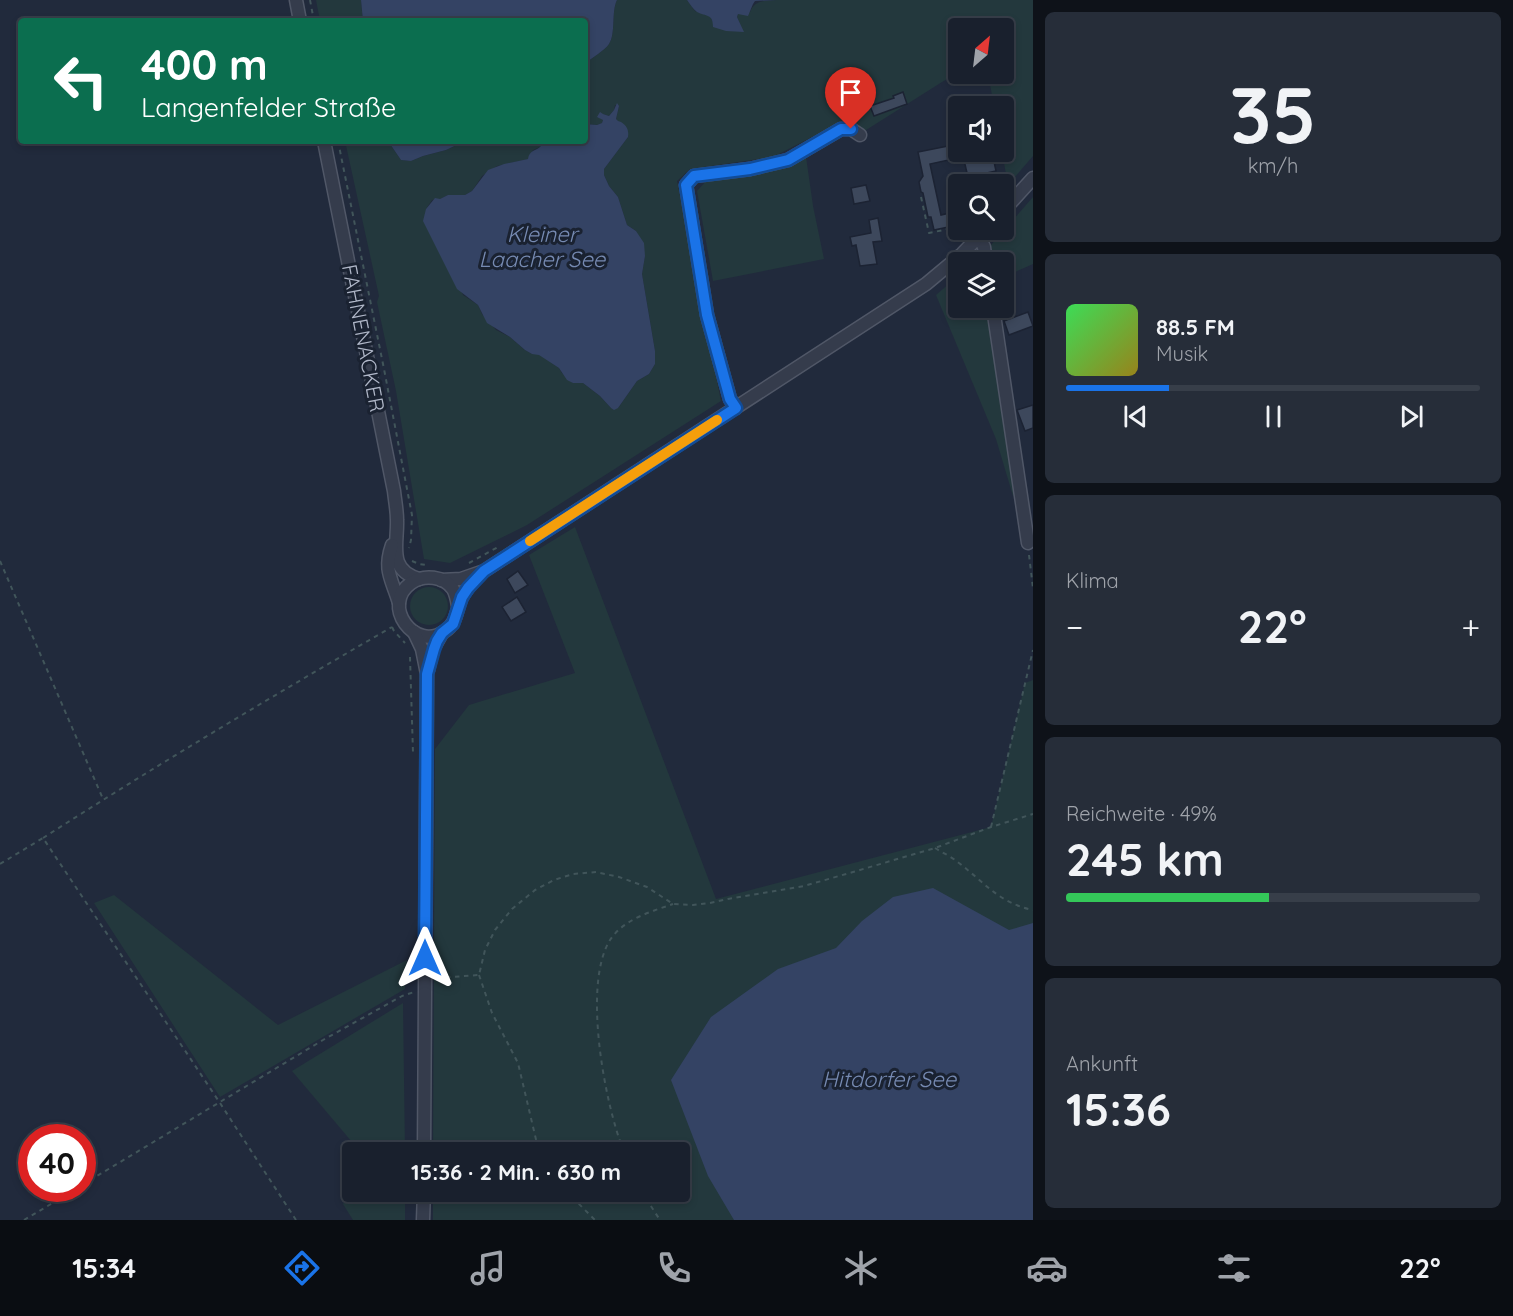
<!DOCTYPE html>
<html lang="de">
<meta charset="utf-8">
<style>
:root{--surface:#19202d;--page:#262d39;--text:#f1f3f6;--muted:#9fa3aa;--line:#373e49;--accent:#1a73e8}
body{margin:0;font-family:Quicksand,sans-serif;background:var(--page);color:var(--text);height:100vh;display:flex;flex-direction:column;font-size:22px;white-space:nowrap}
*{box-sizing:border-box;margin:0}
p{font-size:20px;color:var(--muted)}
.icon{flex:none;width:33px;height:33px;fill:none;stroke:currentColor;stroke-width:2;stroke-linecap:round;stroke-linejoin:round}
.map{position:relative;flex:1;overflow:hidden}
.details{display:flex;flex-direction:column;gap:12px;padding:12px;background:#0e1219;width:480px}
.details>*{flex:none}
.guide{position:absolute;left:18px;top:18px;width:570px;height:126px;border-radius:6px;box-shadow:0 3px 9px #0003,0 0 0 2px var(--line);background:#0b6e4f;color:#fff;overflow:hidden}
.needle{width:39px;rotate:28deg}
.buttons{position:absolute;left:948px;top:18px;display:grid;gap:12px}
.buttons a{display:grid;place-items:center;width:66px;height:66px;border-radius:6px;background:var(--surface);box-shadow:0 3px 9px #0003,0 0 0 2px var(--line);font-size:30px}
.speed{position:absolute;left:18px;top:1124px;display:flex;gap:12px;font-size:30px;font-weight:700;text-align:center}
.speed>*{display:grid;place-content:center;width:78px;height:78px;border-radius:50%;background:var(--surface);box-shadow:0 3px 9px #0003,0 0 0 2px var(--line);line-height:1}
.speed .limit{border:9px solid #d22;background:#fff;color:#111}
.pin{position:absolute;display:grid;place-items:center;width:51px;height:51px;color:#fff;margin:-62px -26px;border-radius:50% 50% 50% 0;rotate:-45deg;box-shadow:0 0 6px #0007}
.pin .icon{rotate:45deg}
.me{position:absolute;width:66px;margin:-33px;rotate:0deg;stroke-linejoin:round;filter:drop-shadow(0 0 4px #0008)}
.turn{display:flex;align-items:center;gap:21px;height:126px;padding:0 24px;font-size:27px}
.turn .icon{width:78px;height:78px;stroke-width:2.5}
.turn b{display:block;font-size:42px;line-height:51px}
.big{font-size:45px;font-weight:700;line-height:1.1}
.details .card{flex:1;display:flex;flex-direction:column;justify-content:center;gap:9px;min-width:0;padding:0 21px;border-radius:9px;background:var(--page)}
.details .dial{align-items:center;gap:0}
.dial b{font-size:78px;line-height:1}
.song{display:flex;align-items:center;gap:18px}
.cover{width:72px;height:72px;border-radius:9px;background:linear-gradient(135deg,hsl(130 70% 55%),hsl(50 70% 35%))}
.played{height:6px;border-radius:3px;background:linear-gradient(90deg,var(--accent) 25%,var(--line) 25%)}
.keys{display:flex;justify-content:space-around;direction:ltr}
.heat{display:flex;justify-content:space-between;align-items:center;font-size:33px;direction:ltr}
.charge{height:9px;border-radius:4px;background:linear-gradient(90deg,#34c759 49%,var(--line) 0)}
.trip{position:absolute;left:342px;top:1142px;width:348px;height:60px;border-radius:6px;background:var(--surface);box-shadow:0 3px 9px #0003,0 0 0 2px var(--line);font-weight:700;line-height:60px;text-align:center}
.menu{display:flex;height:96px;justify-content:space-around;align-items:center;background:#0a0d12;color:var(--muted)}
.menu .icon{width:42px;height:42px}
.menu .current{color:var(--accent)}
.menu b{font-size:27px;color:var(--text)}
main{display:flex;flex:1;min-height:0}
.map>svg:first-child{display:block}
</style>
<main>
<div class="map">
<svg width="1033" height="1220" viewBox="0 0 1033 1220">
<rect width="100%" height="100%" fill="#212a3c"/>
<g fill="#23383d">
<path d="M316,0H361L363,21H320Z"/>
<path d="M617,0H687L695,11L710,16L713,22L743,31L737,17L738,14L750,12C755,0 763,1 777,0H1033V156L1008,185L1002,152H1004V106H994L988,74H1004V28H958V73L942,82L863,132L849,118L773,157L690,169L677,181L721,401L527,525L450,563L424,559L396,391L377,302L379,296L345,141H388L401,160L411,161L423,156L446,150L465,141H546L540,147L533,150L529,159L497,166L482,176L472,191L465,195H448L440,199L432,200L426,209L463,295L478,305L482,314L496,330L510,337L525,350L532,354H539L559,368L562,373L573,383H583L600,396L611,408H618L637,381L649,374L655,364V351L642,274L645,256L636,231L627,225L618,197L609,186L604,175V169L628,137L616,119L619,106L615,105L614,110L609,116L603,114L600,118L603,120L602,123L597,125L585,124V63C591,59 605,50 609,44C616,33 611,12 617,0Z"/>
<path d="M806,157L813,206L824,259L713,281L697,191L708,179L767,172Z"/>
<path d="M1033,197V264L1004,277V262H994L991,245Z"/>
<path d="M958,276V308H990L1017,494L1013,496L996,439L936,295Z"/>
<path d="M575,527L716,899L991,827L1025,683L1033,680V1220H433V1191H680V1152H433L435,749L469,705L575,673L529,555Z"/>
<circle cx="429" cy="606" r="19"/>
<path d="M114,895L278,1025L407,960L405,989L220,1097L94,903Z"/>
<path d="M403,1003L405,1152H352V1191H405V1220H353L343,1204L352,1190V1142L292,1071Z"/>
</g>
<g fill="#344364">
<path d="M361,0H617C611,12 616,33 609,44C605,50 591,59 585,63V21H363Z"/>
<path d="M687,0H777L755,1L753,4L748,16L738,14L737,17L744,32L726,31L713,27C713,13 706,17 697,12C693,9 690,4 687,0Z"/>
<path d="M617,103L619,106L616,119L618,121L621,122C627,126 629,130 628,137L604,169V175L609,186L618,197L627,225L636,231L644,243L645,256L642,274L655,351V364L649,374L637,381L618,408L614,410L611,408L600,396L583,383H573L567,380L559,368L539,355L532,354L525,350L510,337L487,323L478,305L457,289L423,221L426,209L435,198L440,199L448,195H465L472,191L488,170L504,164L528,159C529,150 536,151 541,146C543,145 544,142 546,141H553L557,144H560L562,141H585V124L597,125L602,123L603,120L597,117L600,112L603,114L609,116L614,110Z"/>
<path d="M388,141H465L446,150L423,156L411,161L401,160Z"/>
<path d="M933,888L1009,930L1033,923V1220H734L708,1176L671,1080L711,1017L778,969L836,948L862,921L893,897Z"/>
</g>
<g fill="#3d485c" stroke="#1c2333" stroke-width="1.5">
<path d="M903,92L907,104L874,116L870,106L894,98L893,96Z"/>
<path d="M958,144V158L930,164L941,215L958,211V225L934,230L931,217H928L923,193L921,192L919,182L923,176L918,152Z"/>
<path d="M962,152H992L996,171L968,177Z"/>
<path d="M866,185L870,201L854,204L851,188Z"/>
<path d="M878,218L882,241L873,242L877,264L860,266L856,245L852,246L850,237L871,233L869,220Z"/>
<path d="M1028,312L1033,326L1009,335L1004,321Z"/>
<path d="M1033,405V428L1025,431L1017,410Z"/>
<path d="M518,571L528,585L515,593L507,579Z"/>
<path d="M517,597L526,612L511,621L502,607Z"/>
</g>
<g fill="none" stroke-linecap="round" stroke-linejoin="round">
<defs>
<g id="minor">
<path d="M296,0L300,21"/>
<path d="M324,141L394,491C395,501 397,510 397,520C398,544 387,570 419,579"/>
<path d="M1004,210L1033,178"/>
<path d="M979,237L984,247L986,262"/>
<path d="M993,308L1028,543"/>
<path d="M736,408L730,399L707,315L686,185L694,176L750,169L788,160L841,129H851L860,135"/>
<path d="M392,545C383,571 392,579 399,603"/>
<path d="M441,580L461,579L484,571L926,284L962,254L985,230"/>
<path d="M458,606C457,600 456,594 453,589C444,576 424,574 411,583C380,605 415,653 445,631C457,623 456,611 461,599C466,589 473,581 481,574"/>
<path d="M414,632L422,649L427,674L424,1152"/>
<path d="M428,670L433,649L442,633"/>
<path d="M423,1220L424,1191"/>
</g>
</defs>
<use href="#minor" stroke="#505767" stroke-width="15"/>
<g stroke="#41555a" stroke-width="2" stroke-dasharray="4.5 4.5" stroke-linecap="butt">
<path d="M310,0L314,21"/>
<path d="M338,141L384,369L412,515L411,540L409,548"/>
<path d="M921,197L929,233L958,227"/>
<path d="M1029,555L1033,588"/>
<path d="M0,561L103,799"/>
<path d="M412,561L419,564L426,565"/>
<path d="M469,563L498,547"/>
<path d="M392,627L394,631L405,643"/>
<path d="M410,657L413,753"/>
<path d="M991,827L1033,650"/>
<path d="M43,838C157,765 274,695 392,627"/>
<path d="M935,848C943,853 952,857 959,863C985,883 999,903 1033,910"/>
<path d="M0,864L43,838L220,1103L296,1220"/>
<path d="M479,975L492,1013L518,1063L538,1148L540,1152"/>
<path d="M437,978L479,975L485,950L495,930L512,909L535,890L554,880L573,874L596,872L619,877L647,887L673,904L693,905L710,903L728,899L804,886L853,872L935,848L991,827L1033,814"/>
<path d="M624,1152C605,1105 582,985 610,940C624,919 650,912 673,904"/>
<path d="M82,1185L323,1040L402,996L414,992"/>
<path d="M566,1191L595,1220"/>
<path d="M641,1191L660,1220"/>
<path d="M24,1220L78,1188"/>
</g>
<use href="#minor" stroke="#353c4c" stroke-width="12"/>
</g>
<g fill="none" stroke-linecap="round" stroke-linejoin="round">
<defs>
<path id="route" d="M425,958L427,674L434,649L437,641L442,633L453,624L462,597L468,588L484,571L736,408L730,399L707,315L686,185L694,176L750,169L788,160L841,129H851"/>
</defs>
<use href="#route" stroke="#114b97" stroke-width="15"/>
<use href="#route" stroke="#1a73e8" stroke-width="10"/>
<path stroke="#f59e0b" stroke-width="10" d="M530,541L717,420"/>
</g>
<g text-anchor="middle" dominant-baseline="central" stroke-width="6" stroke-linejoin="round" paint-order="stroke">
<g font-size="21" fill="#b0b7c8" stroke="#1a2231">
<text transform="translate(364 338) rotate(79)">FAHNENACKER</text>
</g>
<g font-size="22" font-style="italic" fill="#768ab2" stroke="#1a2231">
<text x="542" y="234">Kleiner<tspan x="542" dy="25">Laacher See</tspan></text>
<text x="889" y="1079">Hitdorfer See</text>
</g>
</g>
</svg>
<div class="buttons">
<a><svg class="needle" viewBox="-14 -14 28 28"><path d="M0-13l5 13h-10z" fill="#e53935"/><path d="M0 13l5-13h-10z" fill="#9fa3aa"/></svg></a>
<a><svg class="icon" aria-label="sound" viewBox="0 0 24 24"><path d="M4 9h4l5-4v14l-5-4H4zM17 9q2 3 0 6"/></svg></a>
<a><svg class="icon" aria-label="search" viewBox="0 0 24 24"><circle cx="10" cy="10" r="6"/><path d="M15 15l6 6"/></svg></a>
<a><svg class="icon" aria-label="layers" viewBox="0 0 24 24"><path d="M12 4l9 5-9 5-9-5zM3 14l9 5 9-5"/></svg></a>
</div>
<div class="speed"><div class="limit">40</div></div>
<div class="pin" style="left:851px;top:129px;background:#d93025"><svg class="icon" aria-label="arrive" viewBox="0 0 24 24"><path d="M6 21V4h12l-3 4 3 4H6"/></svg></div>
<svg class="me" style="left:425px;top:958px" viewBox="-20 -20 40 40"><path d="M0-17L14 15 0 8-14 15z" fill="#1a73e8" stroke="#fff" stroke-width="4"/></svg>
<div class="trip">15:36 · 2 Min. · 630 m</div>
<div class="guide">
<div class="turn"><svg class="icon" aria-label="left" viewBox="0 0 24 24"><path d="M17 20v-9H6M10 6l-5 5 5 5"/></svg><div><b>400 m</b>Langenfelder Straße</div></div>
</div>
</div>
<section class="details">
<div class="card dial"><b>35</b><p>km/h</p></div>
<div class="card">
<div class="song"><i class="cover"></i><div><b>88.5 FM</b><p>Musik</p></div></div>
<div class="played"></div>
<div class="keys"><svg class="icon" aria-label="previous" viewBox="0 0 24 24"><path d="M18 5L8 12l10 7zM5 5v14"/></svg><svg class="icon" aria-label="pause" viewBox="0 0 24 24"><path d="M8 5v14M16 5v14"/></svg><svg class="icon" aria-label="next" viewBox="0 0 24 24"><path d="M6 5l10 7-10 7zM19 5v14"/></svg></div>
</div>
<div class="card"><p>Klima</p>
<div class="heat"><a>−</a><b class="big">22°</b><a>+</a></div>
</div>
<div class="card"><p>Reichweite · 49%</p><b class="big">245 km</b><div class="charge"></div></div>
<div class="card"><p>Ankunft</p><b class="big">15:36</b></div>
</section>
</main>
<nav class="menu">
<b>15:34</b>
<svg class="icon current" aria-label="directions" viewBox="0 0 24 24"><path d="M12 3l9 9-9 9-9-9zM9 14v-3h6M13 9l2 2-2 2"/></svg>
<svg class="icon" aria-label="music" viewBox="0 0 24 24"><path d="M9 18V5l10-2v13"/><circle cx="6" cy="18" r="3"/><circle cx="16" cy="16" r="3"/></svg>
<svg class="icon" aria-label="phone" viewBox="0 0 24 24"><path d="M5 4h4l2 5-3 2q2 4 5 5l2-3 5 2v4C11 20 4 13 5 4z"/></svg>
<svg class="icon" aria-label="climate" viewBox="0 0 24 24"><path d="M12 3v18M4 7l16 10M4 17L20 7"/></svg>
<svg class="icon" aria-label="car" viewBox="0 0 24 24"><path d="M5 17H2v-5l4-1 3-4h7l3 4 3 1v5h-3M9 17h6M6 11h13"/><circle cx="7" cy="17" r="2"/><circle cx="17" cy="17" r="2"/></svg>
<svg class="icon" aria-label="filters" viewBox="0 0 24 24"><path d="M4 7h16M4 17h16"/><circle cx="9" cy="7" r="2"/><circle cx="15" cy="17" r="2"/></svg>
<b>22°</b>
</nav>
